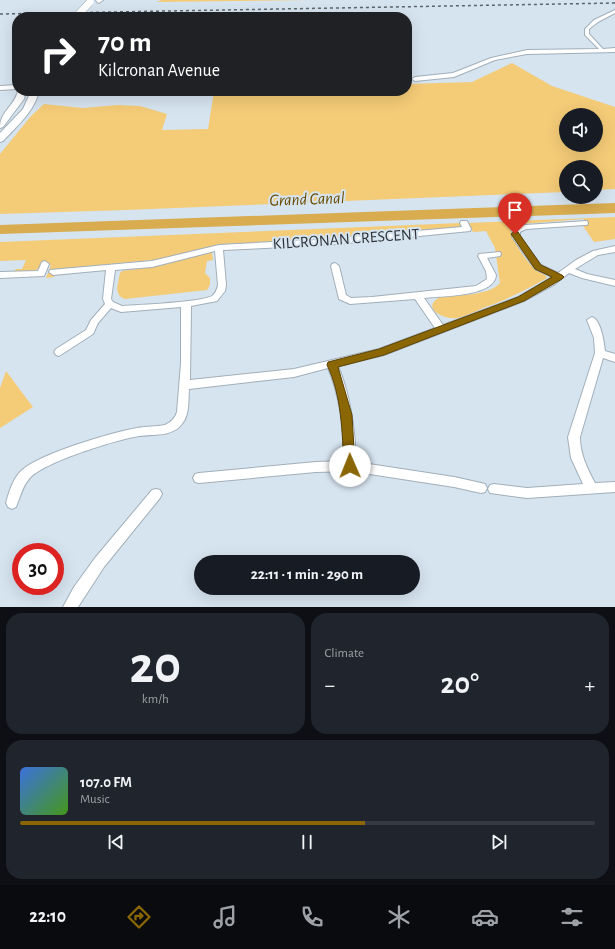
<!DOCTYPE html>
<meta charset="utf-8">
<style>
:root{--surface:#171b24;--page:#20242c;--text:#f1f3f6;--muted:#9ea1a6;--line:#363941;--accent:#8a6604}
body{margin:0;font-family:"Alegreya Sans",sans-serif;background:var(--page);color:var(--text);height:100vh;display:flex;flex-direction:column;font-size:15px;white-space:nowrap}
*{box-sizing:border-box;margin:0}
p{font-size:13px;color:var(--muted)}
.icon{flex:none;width:22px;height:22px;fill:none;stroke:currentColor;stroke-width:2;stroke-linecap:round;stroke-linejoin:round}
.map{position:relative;height:607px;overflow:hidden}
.side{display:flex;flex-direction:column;gap:6px;padding:6px;background:#0d0f14;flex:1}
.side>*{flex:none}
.guide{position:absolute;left:12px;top:12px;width:400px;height:84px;border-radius:16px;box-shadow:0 4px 16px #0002;background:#202124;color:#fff;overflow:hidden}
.buttons{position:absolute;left:559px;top:108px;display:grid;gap:8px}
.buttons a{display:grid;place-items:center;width:44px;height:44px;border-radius:50%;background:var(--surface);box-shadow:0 4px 16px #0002;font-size:20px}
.speed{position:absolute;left:12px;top:543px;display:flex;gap:8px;font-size:20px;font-weight:700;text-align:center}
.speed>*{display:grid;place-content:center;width:52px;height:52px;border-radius:50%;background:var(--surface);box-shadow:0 4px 16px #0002;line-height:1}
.speed .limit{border:6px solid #d22;background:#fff;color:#111}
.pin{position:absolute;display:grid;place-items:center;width:34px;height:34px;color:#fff;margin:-41px -17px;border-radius:50% 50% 50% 0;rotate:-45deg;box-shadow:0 0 4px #0007}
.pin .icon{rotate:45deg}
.me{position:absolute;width:44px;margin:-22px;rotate:359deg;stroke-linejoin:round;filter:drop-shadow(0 0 3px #0008)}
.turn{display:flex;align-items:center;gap:14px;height:84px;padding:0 20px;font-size:18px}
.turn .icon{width:52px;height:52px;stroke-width:2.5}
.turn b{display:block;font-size:28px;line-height:34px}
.big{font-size:30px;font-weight:600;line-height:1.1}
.side .widget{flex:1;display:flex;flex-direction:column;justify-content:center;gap:6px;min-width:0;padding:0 14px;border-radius:16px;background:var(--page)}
.side .dial{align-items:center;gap:0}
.dial b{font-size:52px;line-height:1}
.song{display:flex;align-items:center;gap:12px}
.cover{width:48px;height:48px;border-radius:6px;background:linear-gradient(135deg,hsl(220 70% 55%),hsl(100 70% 35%))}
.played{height:4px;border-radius:2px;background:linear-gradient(90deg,var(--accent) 60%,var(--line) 60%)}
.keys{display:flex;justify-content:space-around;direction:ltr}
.heat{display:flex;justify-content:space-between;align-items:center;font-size:22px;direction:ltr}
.side .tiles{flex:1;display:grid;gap:6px;grid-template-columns:1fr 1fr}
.widget:last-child{grid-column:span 2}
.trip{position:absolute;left:194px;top:555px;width:226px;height:40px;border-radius:20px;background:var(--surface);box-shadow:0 4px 16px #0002;font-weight:600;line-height:40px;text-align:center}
.dock{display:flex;height:64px;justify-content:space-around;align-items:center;background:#090b0e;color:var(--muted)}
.dock .icon{width:28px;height:28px}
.dock .active{color:var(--accent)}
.dock b{font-size:18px;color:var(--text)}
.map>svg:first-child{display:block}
</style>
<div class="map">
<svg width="615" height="607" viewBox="0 0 615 607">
<rect width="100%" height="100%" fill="#d6e4f0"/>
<g fill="#f4cb77" fill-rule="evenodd">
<path d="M162,0H310L156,2Z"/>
<path d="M512,63L552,86L615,107V189L596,190V167H566V192L126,210L0,214V154L31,116L44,104L83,108L117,105L140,106L167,114L162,130L208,129L214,91H407V84L472,82ZM566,115H596V145H566Z"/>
<path d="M615,217V239L594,242L583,226L588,223L583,219L522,224L511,229C509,237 528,264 535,269C539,273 545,273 547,278C526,290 506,300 483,308C475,312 466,316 457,318C444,320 420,308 440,297C456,295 489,296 500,283L495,248L486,231L473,232L468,223Z"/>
<path d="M460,223V228L328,240L223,244L154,260L57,269L54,277L46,278L51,265H42C35,274 23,272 13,272L16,269H22L26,260L0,261V242Z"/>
<path d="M209,252L212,253L213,260L207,261L205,273L210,278V285L207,290L125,299C113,294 118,285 120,273L122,271L163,265Z"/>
<path d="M6,371L33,407L0,428V388Z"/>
</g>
<path fill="#d8ac4f" d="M615,203V213L0,234V225Z"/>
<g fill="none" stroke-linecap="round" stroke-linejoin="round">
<defs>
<g id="minor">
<path d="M615,10V13L598,22L589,29V34L603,49L615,48V52L527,54L495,60L454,77L415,81L412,79L415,77L453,73L491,58L527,50L599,49L585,35V29L594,20Z"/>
<path d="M17,85V89L0,90V86Z"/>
<path d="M461,221H467L471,229L470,231L327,245L223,250L226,285L225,291L217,301L191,306L190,380L294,369L379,349L435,328L415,299L350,304L339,299L331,266L332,264L335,263L339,266L346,295L351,298L372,297L476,286L487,279L486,271L478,256L479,254L500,252L501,254L500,256L487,258L496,275C495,297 440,296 424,298L443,325L518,297L552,277L535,269L512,237L513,229L525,225L587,221L588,223L587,225H584L526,229L520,232V237L541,265L558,273L576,260L593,251L615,246V252L598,255L575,269L587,274L615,280V286L582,278L569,273L555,284L524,301L384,355L338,366C351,397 355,429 356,462L454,477L481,483L485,484L487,488L485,492L481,493L454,487L350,471L316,472L199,483L195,482L193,478L195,474L199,473L316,462L344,461C344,429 341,398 328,368L294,377L189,389C188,400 190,414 182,424C172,437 154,434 139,436C116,440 43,462 29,479C22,487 20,498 16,507L12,509L8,507L6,503C9,492 13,478 22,470C42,453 110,433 137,428C146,426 156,427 165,425C171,422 175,418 177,412L181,363V307L121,312L111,308L98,323L93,334L59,356L56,355L54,352L56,349L86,330L91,320L105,304L103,299L106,270L53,275L49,272L50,270L152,261L219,245L327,239L462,227L460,223ZM215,251L218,285C217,289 216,293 212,296C203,302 137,305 122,306L113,302L111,299L115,270L152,267Z"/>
<path d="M45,261L49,264L44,276L0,278V272L38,271L42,262Z"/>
<path d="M592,317C601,320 604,342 605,351L615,354V362L603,358L580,437C580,454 587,468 595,483L615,482V492L527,498L490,493L488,489L490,485L494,484L527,488L583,484L571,458L568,437L595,353L594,338L587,320Z"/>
<path d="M156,489L160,490L162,494L160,498L104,567L78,607H63L74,587L95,558L152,490Z"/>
</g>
<g id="secondary">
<path d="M96,0H103L99,3L97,2Z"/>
<path d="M18,91H26L24,99L3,127L0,128C0,111 14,107 18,91Z"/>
<path d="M31,91H39C34,112 17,126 3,141L0,142V133L23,109Z"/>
</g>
</defs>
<use href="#minor" stroke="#a1afba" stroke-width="2"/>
<use href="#secondary" stroke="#a1afba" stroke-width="2"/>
<use href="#minor" fill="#fff" fill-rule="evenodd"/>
<use href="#secondary" fill="#fff" fill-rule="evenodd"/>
<path stroke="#5b636a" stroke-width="1.5" stroke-dasharray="3 3" stroke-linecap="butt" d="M0,14L615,3"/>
<defs>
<path id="secondary-bridge" d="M76,17L90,2"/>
</defs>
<use href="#secondary-bridge" stroke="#a1afba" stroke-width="8" stroke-linecap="butt"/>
<use href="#secondary-bridge" stroke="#fff" stroke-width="7"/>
</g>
<path fill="#8a6604" stroke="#5a4203" d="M515,231L518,232L541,265L562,275L564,277L562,279L524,301L384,355L338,367L352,415L355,466L354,470L350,471L346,470L344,466C342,432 342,396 327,365L328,362L379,349L505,302L518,297L552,277L535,269L511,234Z"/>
<g text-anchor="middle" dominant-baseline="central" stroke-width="4" stroke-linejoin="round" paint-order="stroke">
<g font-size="16" fill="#2f3439" stroke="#d6e4f0">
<text transform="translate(346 239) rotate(-4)">KILCRONAN CRESCENT</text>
</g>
<g font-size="17" font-style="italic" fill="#694c00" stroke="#d6e4f0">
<text transform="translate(307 199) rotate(-2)">Grand Canal</text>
</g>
</g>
</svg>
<div class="buttons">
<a><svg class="icon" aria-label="sound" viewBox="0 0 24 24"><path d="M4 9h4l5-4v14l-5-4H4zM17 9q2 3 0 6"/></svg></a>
<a><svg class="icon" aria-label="search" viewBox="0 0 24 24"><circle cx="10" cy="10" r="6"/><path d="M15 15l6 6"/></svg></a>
</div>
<div class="speed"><div class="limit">30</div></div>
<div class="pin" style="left:515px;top:234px;background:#d93025"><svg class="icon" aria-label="arrive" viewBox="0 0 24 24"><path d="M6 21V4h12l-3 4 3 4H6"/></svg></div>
<svg class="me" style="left:350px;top:466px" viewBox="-20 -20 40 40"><circle r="19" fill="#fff"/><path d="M0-13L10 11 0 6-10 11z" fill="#8a6604"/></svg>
<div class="trip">22:11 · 1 min · 290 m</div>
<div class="guide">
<div class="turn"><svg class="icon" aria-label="right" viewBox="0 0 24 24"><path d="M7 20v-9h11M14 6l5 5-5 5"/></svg><div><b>70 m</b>Kilcronan Avenue</div></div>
</div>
</div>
<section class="side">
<div class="tiles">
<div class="widget dial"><b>20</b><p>km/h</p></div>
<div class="widget"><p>Climate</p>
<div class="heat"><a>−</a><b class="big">20°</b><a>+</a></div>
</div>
<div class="widget">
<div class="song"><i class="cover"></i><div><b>107.0 FM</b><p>Music</p></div></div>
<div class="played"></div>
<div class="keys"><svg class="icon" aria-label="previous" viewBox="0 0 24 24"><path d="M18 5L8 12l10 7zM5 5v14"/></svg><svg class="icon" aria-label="pause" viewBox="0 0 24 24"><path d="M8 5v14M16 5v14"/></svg><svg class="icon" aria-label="next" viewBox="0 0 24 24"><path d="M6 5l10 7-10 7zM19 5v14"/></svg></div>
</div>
</div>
</section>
<nav class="dock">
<b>22:10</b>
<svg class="icon active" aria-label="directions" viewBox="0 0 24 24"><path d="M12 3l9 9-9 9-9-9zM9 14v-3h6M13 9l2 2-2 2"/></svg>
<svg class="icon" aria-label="music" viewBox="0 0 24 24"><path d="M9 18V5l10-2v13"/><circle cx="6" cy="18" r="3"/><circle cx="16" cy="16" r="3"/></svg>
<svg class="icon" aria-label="phone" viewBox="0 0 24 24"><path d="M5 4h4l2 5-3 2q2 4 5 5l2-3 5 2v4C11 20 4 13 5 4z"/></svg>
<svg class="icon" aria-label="climate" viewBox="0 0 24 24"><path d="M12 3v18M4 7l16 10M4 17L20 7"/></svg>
<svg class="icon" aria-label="car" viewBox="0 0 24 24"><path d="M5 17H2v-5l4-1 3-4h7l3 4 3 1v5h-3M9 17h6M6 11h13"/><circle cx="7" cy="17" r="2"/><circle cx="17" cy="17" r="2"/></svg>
<svg class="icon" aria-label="filters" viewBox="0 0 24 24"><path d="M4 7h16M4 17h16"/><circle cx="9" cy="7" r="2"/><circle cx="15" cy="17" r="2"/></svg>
</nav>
